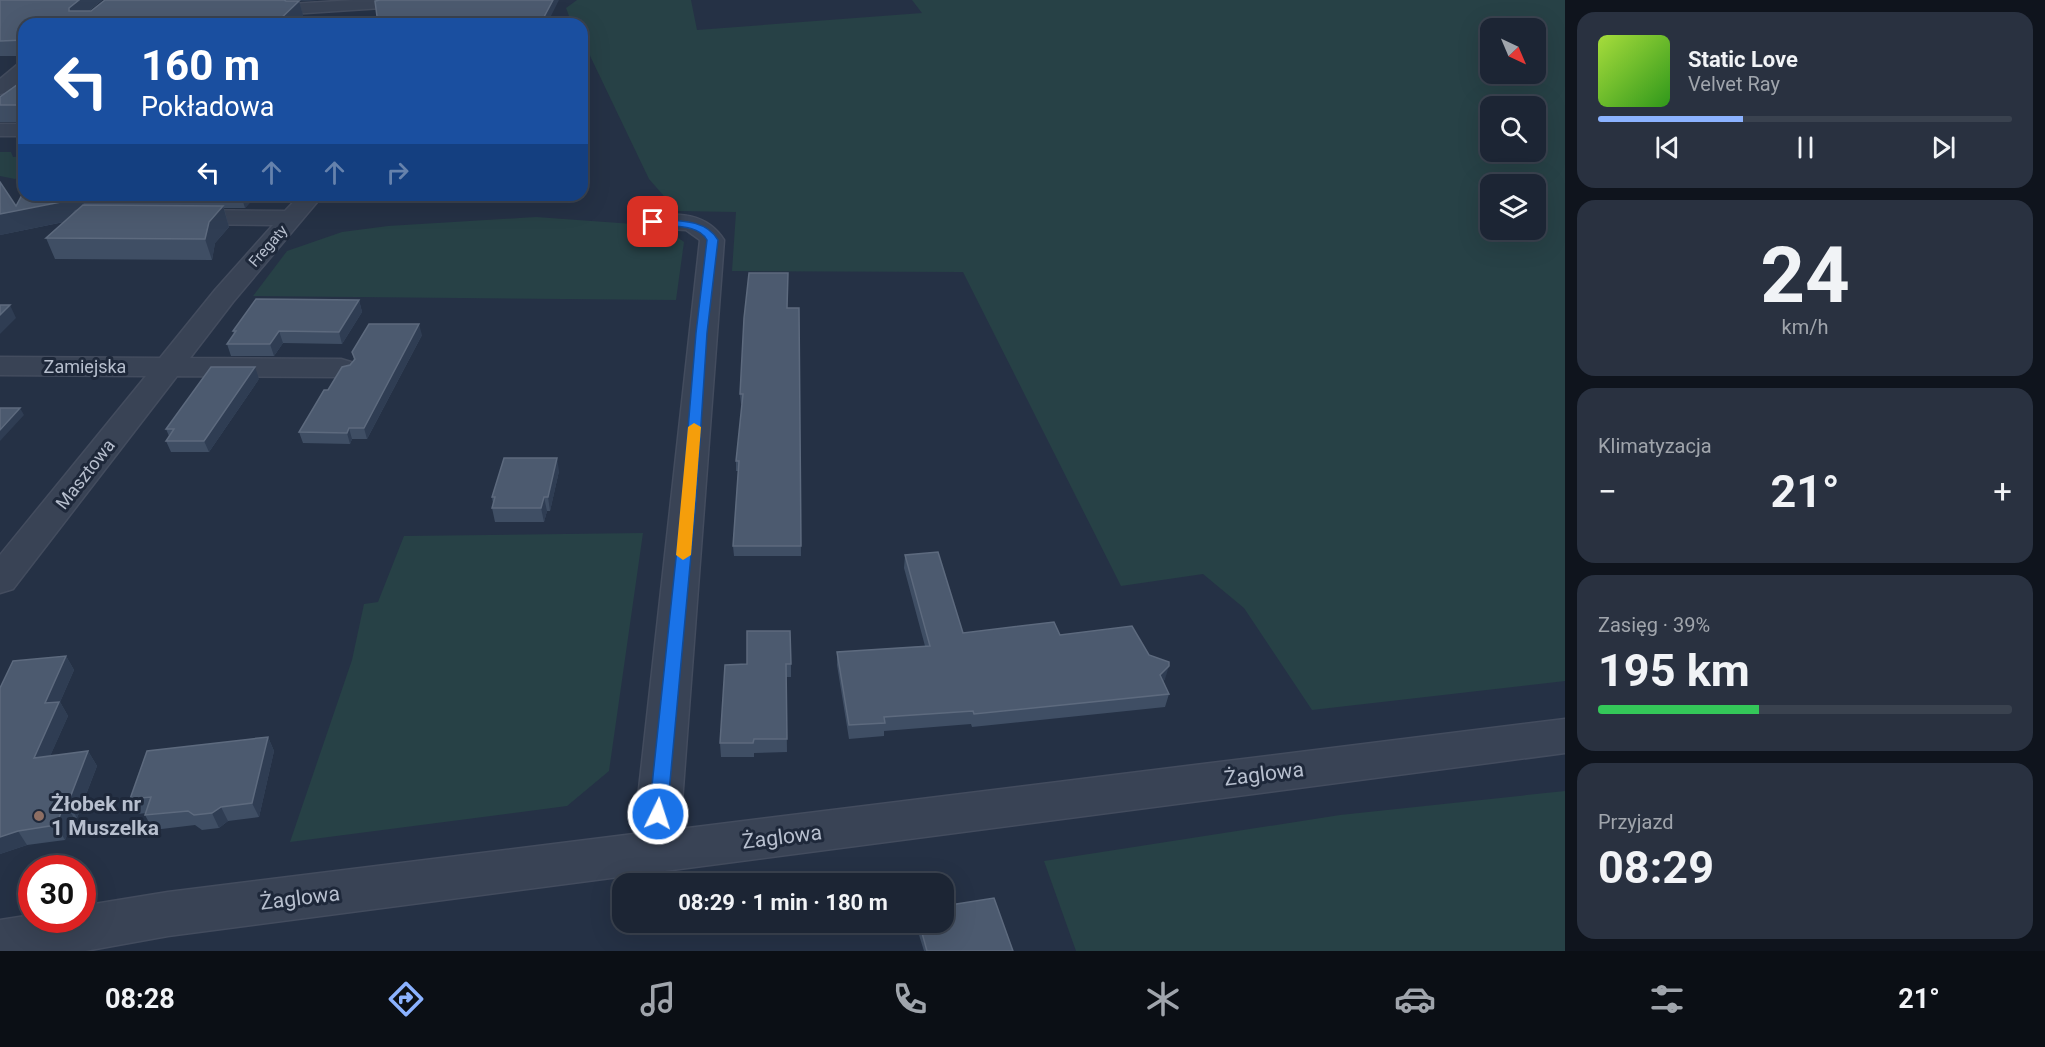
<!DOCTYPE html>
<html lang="pl">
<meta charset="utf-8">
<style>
:root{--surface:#1c2534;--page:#293140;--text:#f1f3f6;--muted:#a0a5ac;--line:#3a424f;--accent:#8bb2ff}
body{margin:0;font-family:Roboto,sans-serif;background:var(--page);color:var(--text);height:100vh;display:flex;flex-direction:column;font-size:22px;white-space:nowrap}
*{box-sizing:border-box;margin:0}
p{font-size:20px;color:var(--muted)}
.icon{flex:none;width:33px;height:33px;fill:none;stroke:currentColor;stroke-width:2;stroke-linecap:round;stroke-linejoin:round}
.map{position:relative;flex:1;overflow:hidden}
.sheet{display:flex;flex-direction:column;gap:12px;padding:12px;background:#0f141d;width:480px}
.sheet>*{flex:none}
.banner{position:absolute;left:18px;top:18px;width:570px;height:183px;border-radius:18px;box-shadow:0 6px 24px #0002,0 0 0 2px var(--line);background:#1a4fa0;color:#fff;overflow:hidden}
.needle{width:39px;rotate:136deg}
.tools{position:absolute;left:1480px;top:18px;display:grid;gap:12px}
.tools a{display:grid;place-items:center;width:66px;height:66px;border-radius:12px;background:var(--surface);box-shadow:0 6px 24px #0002,0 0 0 2px var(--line);font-size:30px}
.speed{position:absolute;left:18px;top:855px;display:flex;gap:12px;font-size:30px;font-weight:700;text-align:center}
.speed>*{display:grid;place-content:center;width:78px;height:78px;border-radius:50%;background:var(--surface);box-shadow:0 6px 24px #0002,0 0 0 2px var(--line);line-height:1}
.speed .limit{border:9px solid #d22;background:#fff;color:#111}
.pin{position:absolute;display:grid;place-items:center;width:51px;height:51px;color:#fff;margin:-26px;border-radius:12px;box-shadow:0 3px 9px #0006}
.me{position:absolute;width:66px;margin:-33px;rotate:4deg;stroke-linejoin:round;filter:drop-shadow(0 0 4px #0008)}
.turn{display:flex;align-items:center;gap:21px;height:126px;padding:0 24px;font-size:27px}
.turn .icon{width:78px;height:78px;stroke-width:2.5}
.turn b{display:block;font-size:42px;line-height:51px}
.lanes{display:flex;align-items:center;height:57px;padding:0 24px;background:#0003;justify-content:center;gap:30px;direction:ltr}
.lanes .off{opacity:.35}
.big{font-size:45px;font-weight:700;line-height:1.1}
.sheet .card{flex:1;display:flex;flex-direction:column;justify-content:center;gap:9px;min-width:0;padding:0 21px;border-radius:18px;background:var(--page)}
.sheet .dial{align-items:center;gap:0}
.dial b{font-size:78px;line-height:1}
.song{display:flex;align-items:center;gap:18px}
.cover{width:72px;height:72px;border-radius:9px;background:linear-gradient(135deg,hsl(80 70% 55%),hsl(110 70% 35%))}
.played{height:6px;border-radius:3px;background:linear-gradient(90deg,var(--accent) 35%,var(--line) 35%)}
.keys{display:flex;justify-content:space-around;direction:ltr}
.heat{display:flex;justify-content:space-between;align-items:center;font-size:33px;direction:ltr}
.charge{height:9px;border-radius:4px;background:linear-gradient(90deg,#34c759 39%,var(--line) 0)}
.trip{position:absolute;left:612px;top:873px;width:342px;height:60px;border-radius:18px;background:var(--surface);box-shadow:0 6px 24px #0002,0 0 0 2px var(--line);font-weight:700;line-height:60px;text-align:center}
.dock{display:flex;height:96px;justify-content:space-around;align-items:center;background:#0b0f15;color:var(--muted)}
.dock .icon{width:42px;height:42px}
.dock .selected{color:var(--accent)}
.dock b{font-size:27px;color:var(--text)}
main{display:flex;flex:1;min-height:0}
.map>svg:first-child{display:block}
</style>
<main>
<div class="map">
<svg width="1565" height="951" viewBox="0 0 1565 951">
<rect width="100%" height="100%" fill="#253145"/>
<g fill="#274146" fill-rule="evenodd">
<path d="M577,0H691L697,30L922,13L912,0H1565V681L1312,710L1244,608L1203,574L1121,586L963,272L732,271L736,212L677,211L649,179L582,39V24H572L566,8ZM1491,28H1536V74H1491ZM1491,106H1536V152H1491ZM1491,184H1536V230H1491Z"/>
<path d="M0,152H11L13,157L24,156V173L15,179L0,176Z"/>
<path d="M536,217L647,225V232L674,235L684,242L676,300L253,296L287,251L342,232L388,226Z"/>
<path d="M643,533L609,771L567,806L290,842L352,660L364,604L378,602L404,536Z"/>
<path d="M1565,791V951H1076L1044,861L1340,815Z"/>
</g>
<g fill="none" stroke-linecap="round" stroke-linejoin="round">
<defs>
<g id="minor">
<path d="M354,0H388L390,3L382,8L291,14L283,9L291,4Z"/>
<path d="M24,63V78L7,92L0,94V79L17,65Z"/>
<rect x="0" y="124" width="24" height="12"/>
<path d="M300,195H323L233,302L190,358L341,359L351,362L356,368L351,374L341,377L177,376L13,589L0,593V555L146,376L0,375V357L160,358L215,290L273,225L183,224L175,222L171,217L175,212L183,210L285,211Z"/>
<path d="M642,215C674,214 705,210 724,240L680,829L1565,719V753L168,936L85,951H0V920L32,915V920H82V906L168,892L634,834L700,240L686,230L634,227L630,222L634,217Z"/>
</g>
</defs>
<use href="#minor" stroke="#434c5e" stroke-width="3"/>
<use href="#minor" fill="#394355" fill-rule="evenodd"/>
</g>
<g fill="#3f4e64">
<path d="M0,0H102L89,11H91L105,0H318L299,1L303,15L294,24H24V56H0Z"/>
<path d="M24,80V122H0V97Z"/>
<path d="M0,182L16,206L24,195H257L245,208H224L229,227L215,243L212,260L55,259L46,238L64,222L0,235Z"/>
<path d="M418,195H524L525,202L420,201Z"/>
<path d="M359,300L362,312L342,344L283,343L274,356H231L227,344L234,334L233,331Z"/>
<path d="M787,308H799L801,556H734L733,546L738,471H736V461L742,404H741L740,394Z"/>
<path d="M422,335L367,439H352L350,444L303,443L299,432L328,390L354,360L352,352Z"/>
<path d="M259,379L209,452H171L166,441L169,436L166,429Z"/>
<path d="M559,471L550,511H547L544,522H495L492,508L493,504L492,497Z"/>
<path d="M905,555L963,633L1060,635L1149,655L1165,679L1163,681L1169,694L1165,707L972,727L971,724L884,731V736L849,739L837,665V652L925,646L904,568Z"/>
<path d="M66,656L74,670L60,702L68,716L50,756L88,751L97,766L77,818H74L65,840L27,845L0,854V688Z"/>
<path d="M791,664V677H786L787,752L754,753V757H721L720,743L725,665Z"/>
<path d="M268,737L274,751L259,817L228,821L219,828L202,830L195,825L153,830L145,815L146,813L138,814L130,799Z"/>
<path d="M915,922H944L1013,951H924Z"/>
</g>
<g fill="#2f3d53">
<path d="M79,0H102L75,22L69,11V8Z"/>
<path d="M279,0H318L299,1L303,15L294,24H275L291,2Z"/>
<path d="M553,0H559L547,24H545L544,17Z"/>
<path d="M65,195H80L85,207L75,210L71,215L73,220L0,235V214L63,197Z"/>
<path d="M241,195H257L245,208Z"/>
<path d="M223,206L229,227L215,243L212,260L205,239L209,222Z"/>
<path d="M359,300L362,312L342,344L339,332Z"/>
<path d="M10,305L16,318L0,334V315Z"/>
<path d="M419,324L422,335L367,439L364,428Z"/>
<path d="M279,331L283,343L274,356L270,344Z"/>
<path d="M255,367L259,379L209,452L204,441Z"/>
<path d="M20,408L24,415L0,441V430Z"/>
<path d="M349,428L352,439L350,444L347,433Z"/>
<path d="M557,458L559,471L550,511L548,497Z"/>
<path d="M544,497L547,511L544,522L541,508Z"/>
<path d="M66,656L74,670L60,702L68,716L43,772L34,758L45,703Z"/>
<path d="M1169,666L1165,679L1156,688L1160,675Z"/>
<path d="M268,737L274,751L259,817L252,803Z"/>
<path d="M88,751L97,766L77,818L68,803Z"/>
<path d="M65,803L74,818L65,840L56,825Z"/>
<path d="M221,807L228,821L219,828L212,813Z"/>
<path d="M18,831L27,845L0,854V837Z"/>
</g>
<g fill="#4c5a6f" stroke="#5d6a7e" stroke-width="1.5">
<path d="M0,0H79L69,8V11H91L105,0H284L286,1H299L275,24H24V40L0,41Z"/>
<path d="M380,0H553L544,17L546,24H378L375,1Z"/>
<path d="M24,80V105H0V97Z"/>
<path d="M0,182L16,206L24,191V195H65L63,197L66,201L0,214Z"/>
<path d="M83,205L223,206L209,222L205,239L46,238Z"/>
<path d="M749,273H788L787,308H799L801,546H733L739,461H736L743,394H740L744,318Z"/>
<path d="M256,299L359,300L339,332L279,331L270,344H227L236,331H233Z"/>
<path d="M0,305H10L0,315Z"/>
<path d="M369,324H419L364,428H349L347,433L299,432L324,390H328L342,367L350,365L355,359L352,352Z"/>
<path d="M211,367H255L204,441H166L174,429H166Z"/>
<path d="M0,408H20L0,430Z"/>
<path d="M504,458H557L548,497H544L541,508H492L495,497H492Z"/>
<path d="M938,552L963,633L1054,622L1060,635L1132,626L1149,655L1169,662V666L1160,675L1169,694L974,714L973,711L884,717L885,723L849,725L837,652L930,646L905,555Z"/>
<path d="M747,631H790L791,664H786L787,739H754L753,743H720L725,665L747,664Z"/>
<path d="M66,656L45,703L59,702L34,758L88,751L68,803H65L56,825L18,831L0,837V688L13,661Z"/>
<path d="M268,737L252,803L221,807L212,813L194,815L188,811L145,815L151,797L130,799L147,751Z"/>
<path d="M994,898L1013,951H927L919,922H944V906Z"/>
</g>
<path fill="#1a73e8" stroke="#114b97" stroke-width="1.5" d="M653,219C676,221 705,218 718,240L707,333L696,501L667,814L665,819L658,821L651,819L649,814L682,501L696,333L707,240C697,222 668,228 650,224L648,222Z"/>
<path fill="#f59e0b" d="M694,423L701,427L691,555L683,560L676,555L688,427Z"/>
<circle fill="#8d6e63" stroke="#1e283a" stroke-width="2" cx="39" cy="816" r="6"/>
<g text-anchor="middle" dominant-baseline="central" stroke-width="6" stroke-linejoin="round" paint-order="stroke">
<g font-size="15" fill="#b7bfce" stroke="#1e283a">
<text transform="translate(268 246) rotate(-49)">Fregaty</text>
</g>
<g font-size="18" fill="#b7bfce" stroke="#1e283a">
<text x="85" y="366">Zamiejska</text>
<text transform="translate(85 474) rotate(-52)">Masztowa</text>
</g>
<g font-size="21" fill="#b7bfce" stroke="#1e283a">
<text transform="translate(1264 774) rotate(-7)">Żaglowa</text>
<text transform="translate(782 837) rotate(-7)">Żaglowa</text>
<text transform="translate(300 898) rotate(-7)">Żaglowa</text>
</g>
<g font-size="21" font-weight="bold" fill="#b7bfce" stroke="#1e283a" text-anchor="start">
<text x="51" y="804">Żłobek nr<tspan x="51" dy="24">1 Muszelka</tspan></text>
</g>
</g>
</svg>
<div class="tools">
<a><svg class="needle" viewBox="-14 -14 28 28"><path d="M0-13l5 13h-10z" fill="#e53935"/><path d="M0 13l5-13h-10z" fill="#a0a5ac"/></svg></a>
<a><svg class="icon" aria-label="search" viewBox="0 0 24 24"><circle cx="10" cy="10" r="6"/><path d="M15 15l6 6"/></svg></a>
<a><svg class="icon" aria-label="layers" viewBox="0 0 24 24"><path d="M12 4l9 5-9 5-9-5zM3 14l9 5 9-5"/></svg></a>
</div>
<div class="speed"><div class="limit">30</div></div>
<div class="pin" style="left:653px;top:222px;background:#d93025"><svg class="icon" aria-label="arrive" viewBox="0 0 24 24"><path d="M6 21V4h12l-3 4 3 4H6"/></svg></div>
<svg class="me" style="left:658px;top:814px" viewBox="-20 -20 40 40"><circle r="17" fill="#1a73e8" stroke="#fff" stroke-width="3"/><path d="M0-11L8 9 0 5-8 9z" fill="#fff"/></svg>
<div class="trip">08:29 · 1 min · 180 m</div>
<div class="banner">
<div class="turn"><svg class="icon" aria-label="left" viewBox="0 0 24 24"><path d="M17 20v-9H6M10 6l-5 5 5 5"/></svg><div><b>160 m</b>Pokładowa</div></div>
<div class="lanes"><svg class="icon" aria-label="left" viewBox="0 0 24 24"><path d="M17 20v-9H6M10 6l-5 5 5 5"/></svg><svg class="icon off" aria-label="ahead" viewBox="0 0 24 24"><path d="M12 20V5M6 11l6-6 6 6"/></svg><svg class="icon off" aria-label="ahead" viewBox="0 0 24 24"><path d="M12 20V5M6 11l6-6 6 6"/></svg><svg class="icon off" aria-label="right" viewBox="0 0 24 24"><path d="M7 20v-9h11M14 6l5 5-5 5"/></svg></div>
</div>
</div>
<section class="sheet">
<div class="card">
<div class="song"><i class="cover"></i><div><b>Static Love</b><p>Velvet Ray</p></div></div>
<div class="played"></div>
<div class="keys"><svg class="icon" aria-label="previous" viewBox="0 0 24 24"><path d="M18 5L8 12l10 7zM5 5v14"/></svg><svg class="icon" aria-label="pause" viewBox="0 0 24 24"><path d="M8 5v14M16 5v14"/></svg><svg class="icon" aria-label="next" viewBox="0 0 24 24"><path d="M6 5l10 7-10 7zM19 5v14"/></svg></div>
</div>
<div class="card dial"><b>24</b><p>km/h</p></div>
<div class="card"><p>Klimatyzacja</p>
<div class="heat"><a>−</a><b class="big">21°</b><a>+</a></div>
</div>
<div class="card"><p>Zasięg · 39%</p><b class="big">195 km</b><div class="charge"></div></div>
<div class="card"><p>Przyjazd</p><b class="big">08:29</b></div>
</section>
</main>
<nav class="dock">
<b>08:28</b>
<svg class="icon selected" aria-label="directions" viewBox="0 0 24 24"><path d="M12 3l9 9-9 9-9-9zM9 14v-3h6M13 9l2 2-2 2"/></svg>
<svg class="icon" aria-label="music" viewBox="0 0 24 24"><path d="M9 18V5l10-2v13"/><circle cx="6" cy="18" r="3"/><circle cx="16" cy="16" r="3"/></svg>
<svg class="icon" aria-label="phone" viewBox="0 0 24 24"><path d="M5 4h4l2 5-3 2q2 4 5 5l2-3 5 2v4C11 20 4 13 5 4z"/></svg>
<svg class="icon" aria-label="climate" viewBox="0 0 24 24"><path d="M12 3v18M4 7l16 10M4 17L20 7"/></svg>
<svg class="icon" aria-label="car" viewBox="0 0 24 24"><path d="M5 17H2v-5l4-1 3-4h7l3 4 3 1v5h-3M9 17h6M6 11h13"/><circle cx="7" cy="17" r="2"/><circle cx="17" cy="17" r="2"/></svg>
<svg class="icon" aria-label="filters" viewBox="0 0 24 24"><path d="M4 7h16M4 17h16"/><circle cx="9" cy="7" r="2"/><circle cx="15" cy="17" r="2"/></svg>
<b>21°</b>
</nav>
